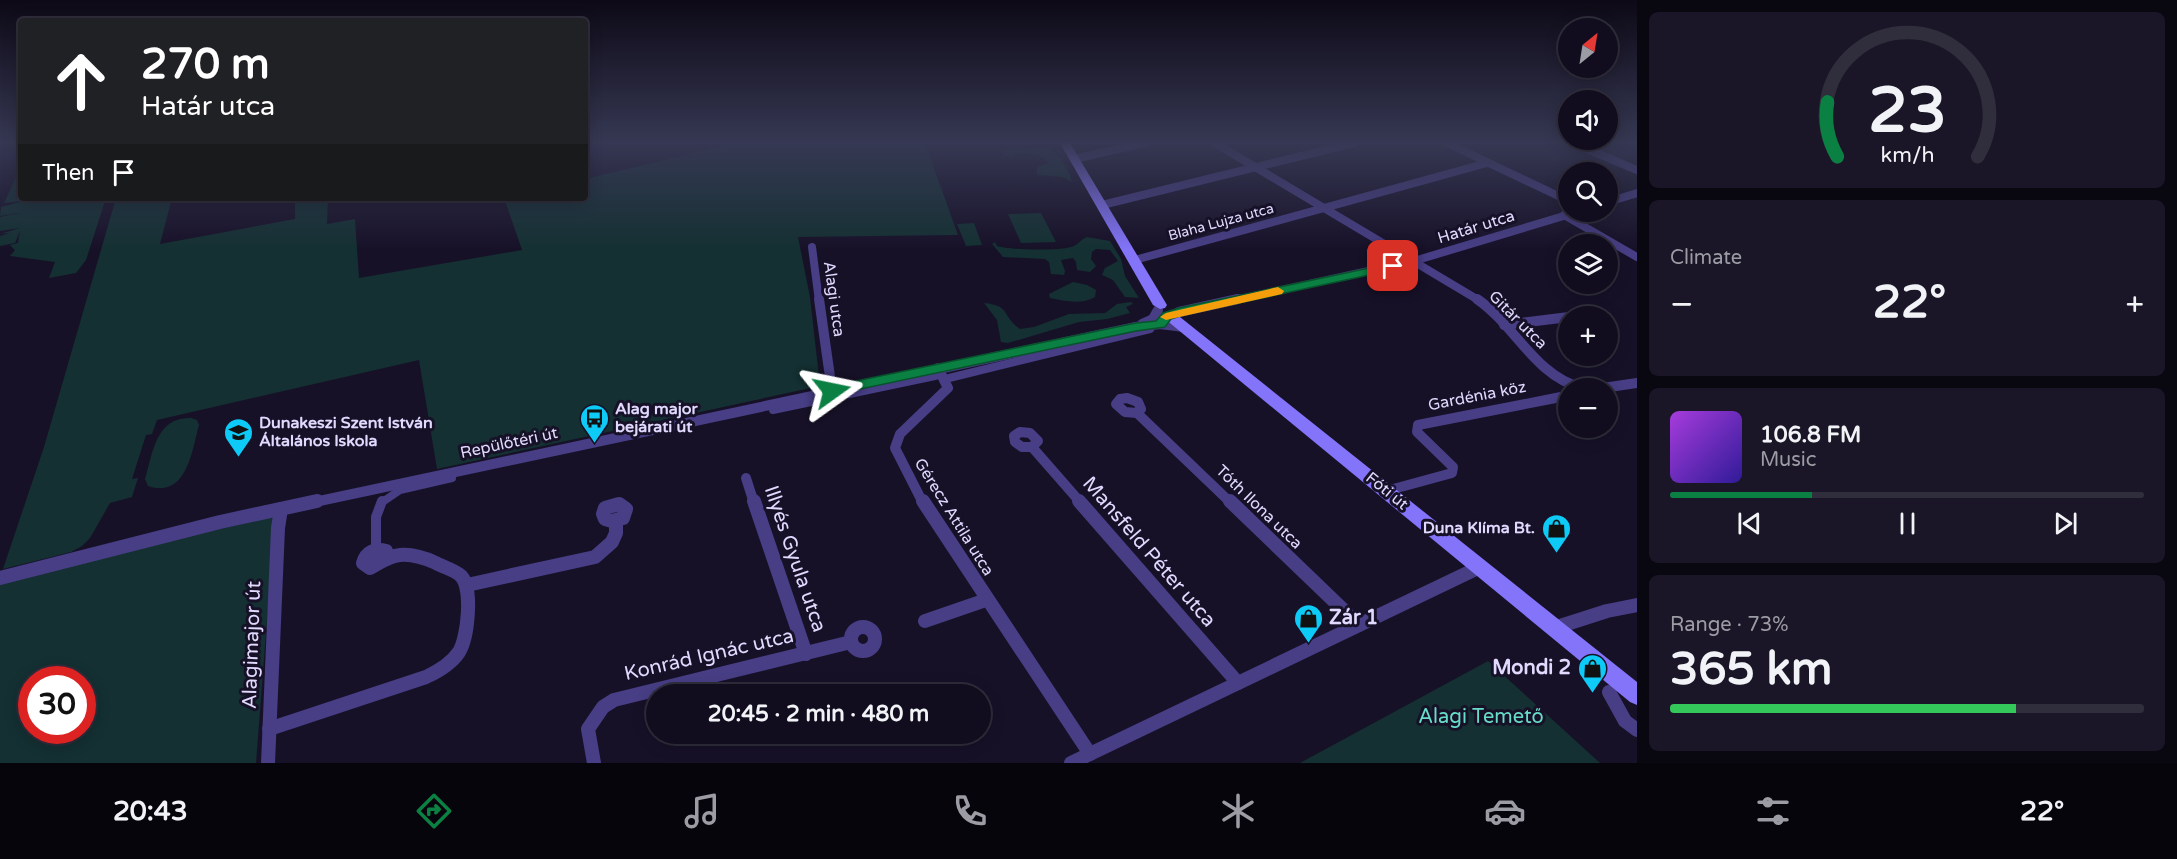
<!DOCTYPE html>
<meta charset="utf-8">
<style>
:root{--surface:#110d1e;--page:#1a1627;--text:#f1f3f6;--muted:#9c9ca4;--line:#302d3c;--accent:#0b8043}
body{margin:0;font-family:"Varela Round",sans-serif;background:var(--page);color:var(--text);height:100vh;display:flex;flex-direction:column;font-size:22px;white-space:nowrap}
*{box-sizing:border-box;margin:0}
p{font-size:20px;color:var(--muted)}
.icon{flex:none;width:33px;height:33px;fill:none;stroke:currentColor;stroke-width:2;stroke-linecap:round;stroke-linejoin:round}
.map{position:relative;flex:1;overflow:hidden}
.drawer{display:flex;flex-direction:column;gap:12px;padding:12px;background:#090710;width:540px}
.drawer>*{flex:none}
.guide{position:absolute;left:18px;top:18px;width:570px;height:183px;border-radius:6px;box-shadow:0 3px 15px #0003,0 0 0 2px var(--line);background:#202124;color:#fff;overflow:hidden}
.needle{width:39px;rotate:30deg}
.tools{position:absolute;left:1558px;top:18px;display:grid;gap:12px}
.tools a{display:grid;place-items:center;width:60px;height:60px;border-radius:50%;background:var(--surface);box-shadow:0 3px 15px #0003,0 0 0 2px var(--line);font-size:30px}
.speed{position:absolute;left:18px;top:666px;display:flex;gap:12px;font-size:30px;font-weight:700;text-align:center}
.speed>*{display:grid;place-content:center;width:78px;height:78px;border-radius:50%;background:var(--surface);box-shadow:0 3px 15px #0003,0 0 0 2px var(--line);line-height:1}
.speed .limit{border:9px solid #d22;background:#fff;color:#111}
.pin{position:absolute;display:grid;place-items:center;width:51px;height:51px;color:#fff;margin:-26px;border-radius:12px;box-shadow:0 3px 9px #0006}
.me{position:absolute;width:66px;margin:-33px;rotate:78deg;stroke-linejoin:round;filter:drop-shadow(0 0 4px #0008)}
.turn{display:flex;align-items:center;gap:21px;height:126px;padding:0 24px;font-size:27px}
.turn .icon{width:78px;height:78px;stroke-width:2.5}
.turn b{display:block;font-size:42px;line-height:51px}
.then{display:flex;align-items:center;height:57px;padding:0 24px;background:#0003;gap:12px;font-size:22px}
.big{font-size:45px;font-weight:800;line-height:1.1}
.drawer .tile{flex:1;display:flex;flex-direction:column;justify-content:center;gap:9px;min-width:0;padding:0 21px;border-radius:9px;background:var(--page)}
.drawer .dial{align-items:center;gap:0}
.dial svg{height:156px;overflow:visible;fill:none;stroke:var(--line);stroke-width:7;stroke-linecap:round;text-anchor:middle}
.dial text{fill:var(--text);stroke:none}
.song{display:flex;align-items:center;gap:18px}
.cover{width:72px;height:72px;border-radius:9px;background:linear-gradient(135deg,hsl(280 70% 55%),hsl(250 70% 35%))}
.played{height:6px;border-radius:3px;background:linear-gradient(90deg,var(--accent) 30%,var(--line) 30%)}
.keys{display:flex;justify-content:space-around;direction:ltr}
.heat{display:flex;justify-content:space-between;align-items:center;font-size:33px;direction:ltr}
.charge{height:9px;border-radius:4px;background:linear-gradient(90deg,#34c759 73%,var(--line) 0)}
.trip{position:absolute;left:646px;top:684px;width:345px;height:60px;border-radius:30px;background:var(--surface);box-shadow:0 3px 15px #0003,0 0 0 2px var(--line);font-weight:800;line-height:60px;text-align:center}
.menu{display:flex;height:96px;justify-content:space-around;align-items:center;background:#07050c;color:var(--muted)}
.menu .icon{width:42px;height:42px}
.menu .on{color:var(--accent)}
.menu b{font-size:27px;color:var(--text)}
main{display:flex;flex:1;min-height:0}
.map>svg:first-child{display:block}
</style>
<main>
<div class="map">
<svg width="1637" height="763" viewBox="0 0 1637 763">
<rect width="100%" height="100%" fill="#171128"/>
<g fill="#143032" fill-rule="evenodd">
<path d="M736,143H925L958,235L798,237L810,297L820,386L437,469L419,360L157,420L152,434L146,435L132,479L138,478L132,497L110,503L90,538L82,546L71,552L3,569L44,447L116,198H172L160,244L295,219V198H328L327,224L355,219L359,278L522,250L504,198H585V179Z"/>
<path d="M1045,147C1058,150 1070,170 1072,182L1063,177L1037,175V167L1049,163C1043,154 1026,153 1015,153V157L1004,156L1000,151Z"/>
<path d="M21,170V198H106L86,260L76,273L49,278L55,262L10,256L15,250L10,245L18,243L20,231L15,243L0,246V236L10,233L0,234L20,228L0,231V217L20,213L0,216L1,207L24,201L4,203L19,171Z"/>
<path d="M1041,213L1056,242L1021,243L1008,214Z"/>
<path d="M974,223L982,245L966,246L957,224Z"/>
<path d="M1087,237L1110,241L1121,259L1125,276L1139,298L1125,297L1113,280L1102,275L1105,268L1118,261L1110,250L1096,249L1092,252L1091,259L1096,266L1090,272L1077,270L1076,262L1073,258L1061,260L1065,271L1064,275L1051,274L1049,262L1045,259L1003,257L992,244L995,242L997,246C1009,250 1058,251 1071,247C1077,246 1081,239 1087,237Z"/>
<path d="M1073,282L1087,285L1096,290L1095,297C1081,305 1065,301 1050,298L1049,294Z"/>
<path d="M1131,302L1133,304L1126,307L1130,313L1107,319L1079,322L1008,343L1001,342L997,320L984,303C1012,306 1001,316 1020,329L1034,327L1069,314L1105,313L1117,304Z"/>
<path d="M191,418L197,420L199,425C192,450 187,499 148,486L145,479C153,452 156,417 191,418Z"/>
<path d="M275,516L256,763H0V580ZM32,680H82V730H32Z"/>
<path d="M1488,661L1600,763H1300Z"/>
</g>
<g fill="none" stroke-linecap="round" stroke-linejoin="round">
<g stroke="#473e85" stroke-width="8">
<path d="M945,379L1150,329"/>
<path d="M773,410L935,376"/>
<path d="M381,503L400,490L452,478"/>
</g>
<path stroke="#473e85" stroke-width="10" d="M376,550V517L382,501"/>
<g stroke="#473e85" stroke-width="8">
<path d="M1215,143L1480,301"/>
<path d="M1447,143L1569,201"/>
<path d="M1573,143L1637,170"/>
<path d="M1074,159L1145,143"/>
<path d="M1608,202L1637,193"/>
<path d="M1102,205L1354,143"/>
<path d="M1564,215L1637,257"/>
<path d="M812,247L819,301"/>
<path d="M1135,260L1487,163"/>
<path d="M1231,301L1414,261L1577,212"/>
</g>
<g stroke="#473e85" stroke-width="10">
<path d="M819,299L832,391"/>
<path d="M1477,299C1515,325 1535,376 1582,388"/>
<path d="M1179,312L1238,299"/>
<path d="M1571,316L1583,315"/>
<path d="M1142,324L1153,319L1158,310"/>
<path d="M1504,325L1569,317"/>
<path d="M1603,388L1637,383"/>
<path d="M1127,398L1138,402L1141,409L1137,413L1125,412L1116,404L1120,399Z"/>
<path d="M1137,413L1231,503"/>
<path d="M1020,432L1030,433L1038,441L1032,447H1022L1015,442L1014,436Z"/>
<path d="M1032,447L1081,503"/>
<path d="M746,478L754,503"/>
<path d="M1386,491L1452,473L1453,467L1417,432L1418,425L1566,396"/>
<path d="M310,503L1136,327L1160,324L1184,327"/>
<path d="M923,503L895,448L900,434L948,388L938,368"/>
</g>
<g stroke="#473e85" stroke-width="14">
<path d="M754,501L806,654"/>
<path d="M923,501L1090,754"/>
<path d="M1079,501L1238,683"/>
<path d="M1230,501L1359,625"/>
<path d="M619,504L626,509L623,518L612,521L605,519L603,514L605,508Z"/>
<path d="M0,578L220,522L317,501"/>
<path d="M467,585L595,557L612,542L616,533V521"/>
<path d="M925,621L986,600"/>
<circle cx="863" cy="639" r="12"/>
<path d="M1554,628L1607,611L1637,605"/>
<path d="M1609,692L1625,721L1637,730"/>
<path d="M269,729L426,677C439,671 451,664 459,652C468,637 473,588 461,576C455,570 443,567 436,563C425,558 412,554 400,555C388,556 380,563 370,568L363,563C366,552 375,548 386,551L387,558"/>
<path d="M268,763L278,528L281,509"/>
<path d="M594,763L588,729L603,707L614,700L851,642"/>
<path d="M1071,763L1480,567"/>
</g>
<g fill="#8374fa" fill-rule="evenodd">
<path d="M1060,143H1070L1167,305L1165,308L1160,309L1153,305Z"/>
<path d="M1170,312L1175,313L1637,682V705L1630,702L1165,319L1163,316Z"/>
</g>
</g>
<linearGradient id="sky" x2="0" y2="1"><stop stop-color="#0d0916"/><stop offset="0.57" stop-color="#363853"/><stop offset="1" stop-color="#363853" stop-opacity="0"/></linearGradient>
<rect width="1637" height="250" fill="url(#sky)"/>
<path fill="#0b8043" stroke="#07532c" stroke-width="1.5" d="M1393,263L1399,266L1397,269L1183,315L1171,319L1165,327L1136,331L832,395L825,391L832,386L1136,323L1156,321L1163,313L1179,308Z"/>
<path fill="#f59e0b" d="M1278,287L1284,291L1282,294L1166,320L1160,317L1166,313Z"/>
<defs>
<symbol id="bus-pin" viewBox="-11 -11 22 30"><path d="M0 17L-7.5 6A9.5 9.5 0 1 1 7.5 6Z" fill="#0dcaf6" stroke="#171128"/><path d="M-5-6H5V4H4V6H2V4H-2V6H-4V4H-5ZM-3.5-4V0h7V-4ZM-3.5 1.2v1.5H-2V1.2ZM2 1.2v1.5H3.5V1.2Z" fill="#111"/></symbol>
<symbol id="school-pin" viewBox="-11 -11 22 30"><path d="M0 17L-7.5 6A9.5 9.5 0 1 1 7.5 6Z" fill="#0dcaf6" stroke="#171128"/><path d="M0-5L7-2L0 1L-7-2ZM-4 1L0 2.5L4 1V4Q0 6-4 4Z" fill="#111"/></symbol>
<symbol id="shop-pin" viewBox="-11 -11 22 30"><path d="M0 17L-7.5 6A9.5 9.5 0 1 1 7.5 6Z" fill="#0dcaf6" stroke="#171128"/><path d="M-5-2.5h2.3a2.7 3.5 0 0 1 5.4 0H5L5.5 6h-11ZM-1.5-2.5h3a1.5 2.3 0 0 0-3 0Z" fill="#111"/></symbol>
</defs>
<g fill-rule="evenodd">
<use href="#bus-pin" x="578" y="402" width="33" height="45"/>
<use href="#school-pin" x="222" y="416" width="33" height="45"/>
<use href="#shop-pin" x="1540" y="512" width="33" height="45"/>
<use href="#shop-pin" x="1292" y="602" width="33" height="45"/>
<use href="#shop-pin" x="1576" y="652" width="33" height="45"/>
</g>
<g text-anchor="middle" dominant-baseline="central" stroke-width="6" stroke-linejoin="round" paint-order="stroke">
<g font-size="14" fill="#e1d9fe" stroke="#171128">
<text transform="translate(1221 222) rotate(-15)">Blaha Lujza utca</text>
</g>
<g font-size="16" fill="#e1d9fe" stroke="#171128">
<text transform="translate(1476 227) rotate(-17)">Határ utca</text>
<text transform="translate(834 299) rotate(82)">Alagi utca</text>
<text transform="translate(1518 320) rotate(45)">Gitár utca</text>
<text transform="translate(1477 396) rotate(-11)">Gardénia köz</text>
<text transform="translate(509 443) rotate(-12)">Repülőtéri út</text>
<text transform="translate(1387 491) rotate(39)">Fóti út</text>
<text transform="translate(1259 507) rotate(44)">Tóth Ilona utca</text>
<text transform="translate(954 517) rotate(58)">Gérecz Attila utca</text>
</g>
<g font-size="16" font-weight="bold" fill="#e1d9fe" stroke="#171128" text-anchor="start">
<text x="615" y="409">Alag major<tspan x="615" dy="18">bejárati út</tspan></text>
<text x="259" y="423">Dunakeszi Szent István<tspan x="259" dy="18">Általános Iskola</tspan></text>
<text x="1535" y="528" text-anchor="end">Duna Klíma Bt.</text>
</g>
<g font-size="20" fill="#e1d9fe" stroke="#171128">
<text transform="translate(1149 552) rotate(49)">Mansfeld Péter utca</text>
<text transform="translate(795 559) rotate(71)">Illyés Gyula utca</text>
<text transform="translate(252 645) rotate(-88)">Alagimajor út</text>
<text transform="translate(709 655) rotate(-13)">Konrád Ignác utca</text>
</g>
<g font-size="20" font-weight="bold" fill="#e1d9fe" stroke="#171128" text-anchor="start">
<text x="1329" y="618">Zár 1</text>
<text x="1571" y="668" text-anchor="end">Mondi 2</text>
</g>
<g font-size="20" fill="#67dcc9" stroke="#171128">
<text x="1481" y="717">Alagi Temető</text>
</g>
</g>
</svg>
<div class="tools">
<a><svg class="needle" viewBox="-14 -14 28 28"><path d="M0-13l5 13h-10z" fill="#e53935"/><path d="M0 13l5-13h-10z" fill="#9c9ca4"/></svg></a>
<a><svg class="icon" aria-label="sound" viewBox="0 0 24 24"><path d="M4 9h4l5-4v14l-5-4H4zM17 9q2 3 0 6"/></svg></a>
<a><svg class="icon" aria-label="search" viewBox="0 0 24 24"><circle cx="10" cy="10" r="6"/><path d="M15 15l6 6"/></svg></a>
<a><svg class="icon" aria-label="layers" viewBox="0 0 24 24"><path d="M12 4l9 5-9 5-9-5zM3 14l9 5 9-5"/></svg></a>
<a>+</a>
<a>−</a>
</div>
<div class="speed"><div class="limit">30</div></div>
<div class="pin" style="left:1393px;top:266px;background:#d93025"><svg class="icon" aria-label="arrive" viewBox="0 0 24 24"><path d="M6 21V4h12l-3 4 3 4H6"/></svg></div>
<svg class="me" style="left:832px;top:391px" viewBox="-20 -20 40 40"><path d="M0-17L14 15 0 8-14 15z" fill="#0b8043" stroke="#fff" stroke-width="4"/></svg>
<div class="trip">20:45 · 2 min · 480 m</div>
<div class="guide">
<div class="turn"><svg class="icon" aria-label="ahead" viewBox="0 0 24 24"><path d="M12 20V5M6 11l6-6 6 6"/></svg><div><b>270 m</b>Határ utca</div></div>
<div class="then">Then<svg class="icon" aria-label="arrive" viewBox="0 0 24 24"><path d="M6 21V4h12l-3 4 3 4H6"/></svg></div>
</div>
</div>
<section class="drawer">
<div class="tile dial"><svg viewBox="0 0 100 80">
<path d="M14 69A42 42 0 1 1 86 69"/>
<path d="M14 69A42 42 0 0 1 9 41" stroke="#0b8043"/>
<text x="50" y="56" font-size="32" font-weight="700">23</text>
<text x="50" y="72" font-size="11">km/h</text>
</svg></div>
<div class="tile"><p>Climate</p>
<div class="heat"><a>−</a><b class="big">22°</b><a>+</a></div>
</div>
<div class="tile">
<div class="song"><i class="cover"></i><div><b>106.8 FM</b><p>Music</p></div></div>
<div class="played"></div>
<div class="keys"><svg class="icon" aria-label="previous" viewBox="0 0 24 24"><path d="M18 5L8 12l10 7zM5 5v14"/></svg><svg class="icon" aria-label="pause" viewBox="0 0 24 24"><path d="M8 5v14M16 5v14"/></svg><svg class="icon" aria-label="next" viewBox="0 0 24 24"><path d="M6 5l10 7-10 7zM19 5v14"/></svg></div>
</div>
<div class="tile"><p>Range · 73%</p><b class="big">365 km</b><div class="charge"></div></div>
</section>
</main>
<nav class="menu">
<b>20:43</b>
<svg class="icon on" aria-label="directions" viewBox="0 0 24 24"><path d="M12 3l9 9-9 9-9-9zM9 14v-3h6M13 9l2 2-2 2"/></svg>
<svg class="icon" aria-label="music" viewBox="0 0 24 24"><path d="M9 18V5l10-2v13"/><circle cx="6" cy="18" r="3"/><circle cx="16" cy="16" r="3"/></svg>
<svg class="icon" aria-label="phone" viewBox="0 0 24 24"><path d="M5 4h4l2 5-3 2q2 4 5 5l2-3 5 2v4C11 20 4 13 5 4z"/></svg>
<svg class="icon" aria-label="climate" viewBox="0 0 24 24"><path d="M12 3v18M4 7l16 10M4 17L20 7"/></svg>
<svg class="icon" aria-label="car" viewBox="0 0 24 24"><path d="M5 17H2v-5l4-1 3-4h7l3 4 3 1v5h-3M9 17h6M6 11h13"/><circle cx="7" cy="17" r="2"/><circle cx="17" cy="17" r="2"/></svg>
<svg class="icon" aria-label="filters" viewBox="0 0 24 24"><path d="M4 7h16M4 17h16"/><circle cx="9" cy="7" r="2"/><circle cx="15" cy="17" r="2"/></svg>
<b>22°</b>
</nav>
